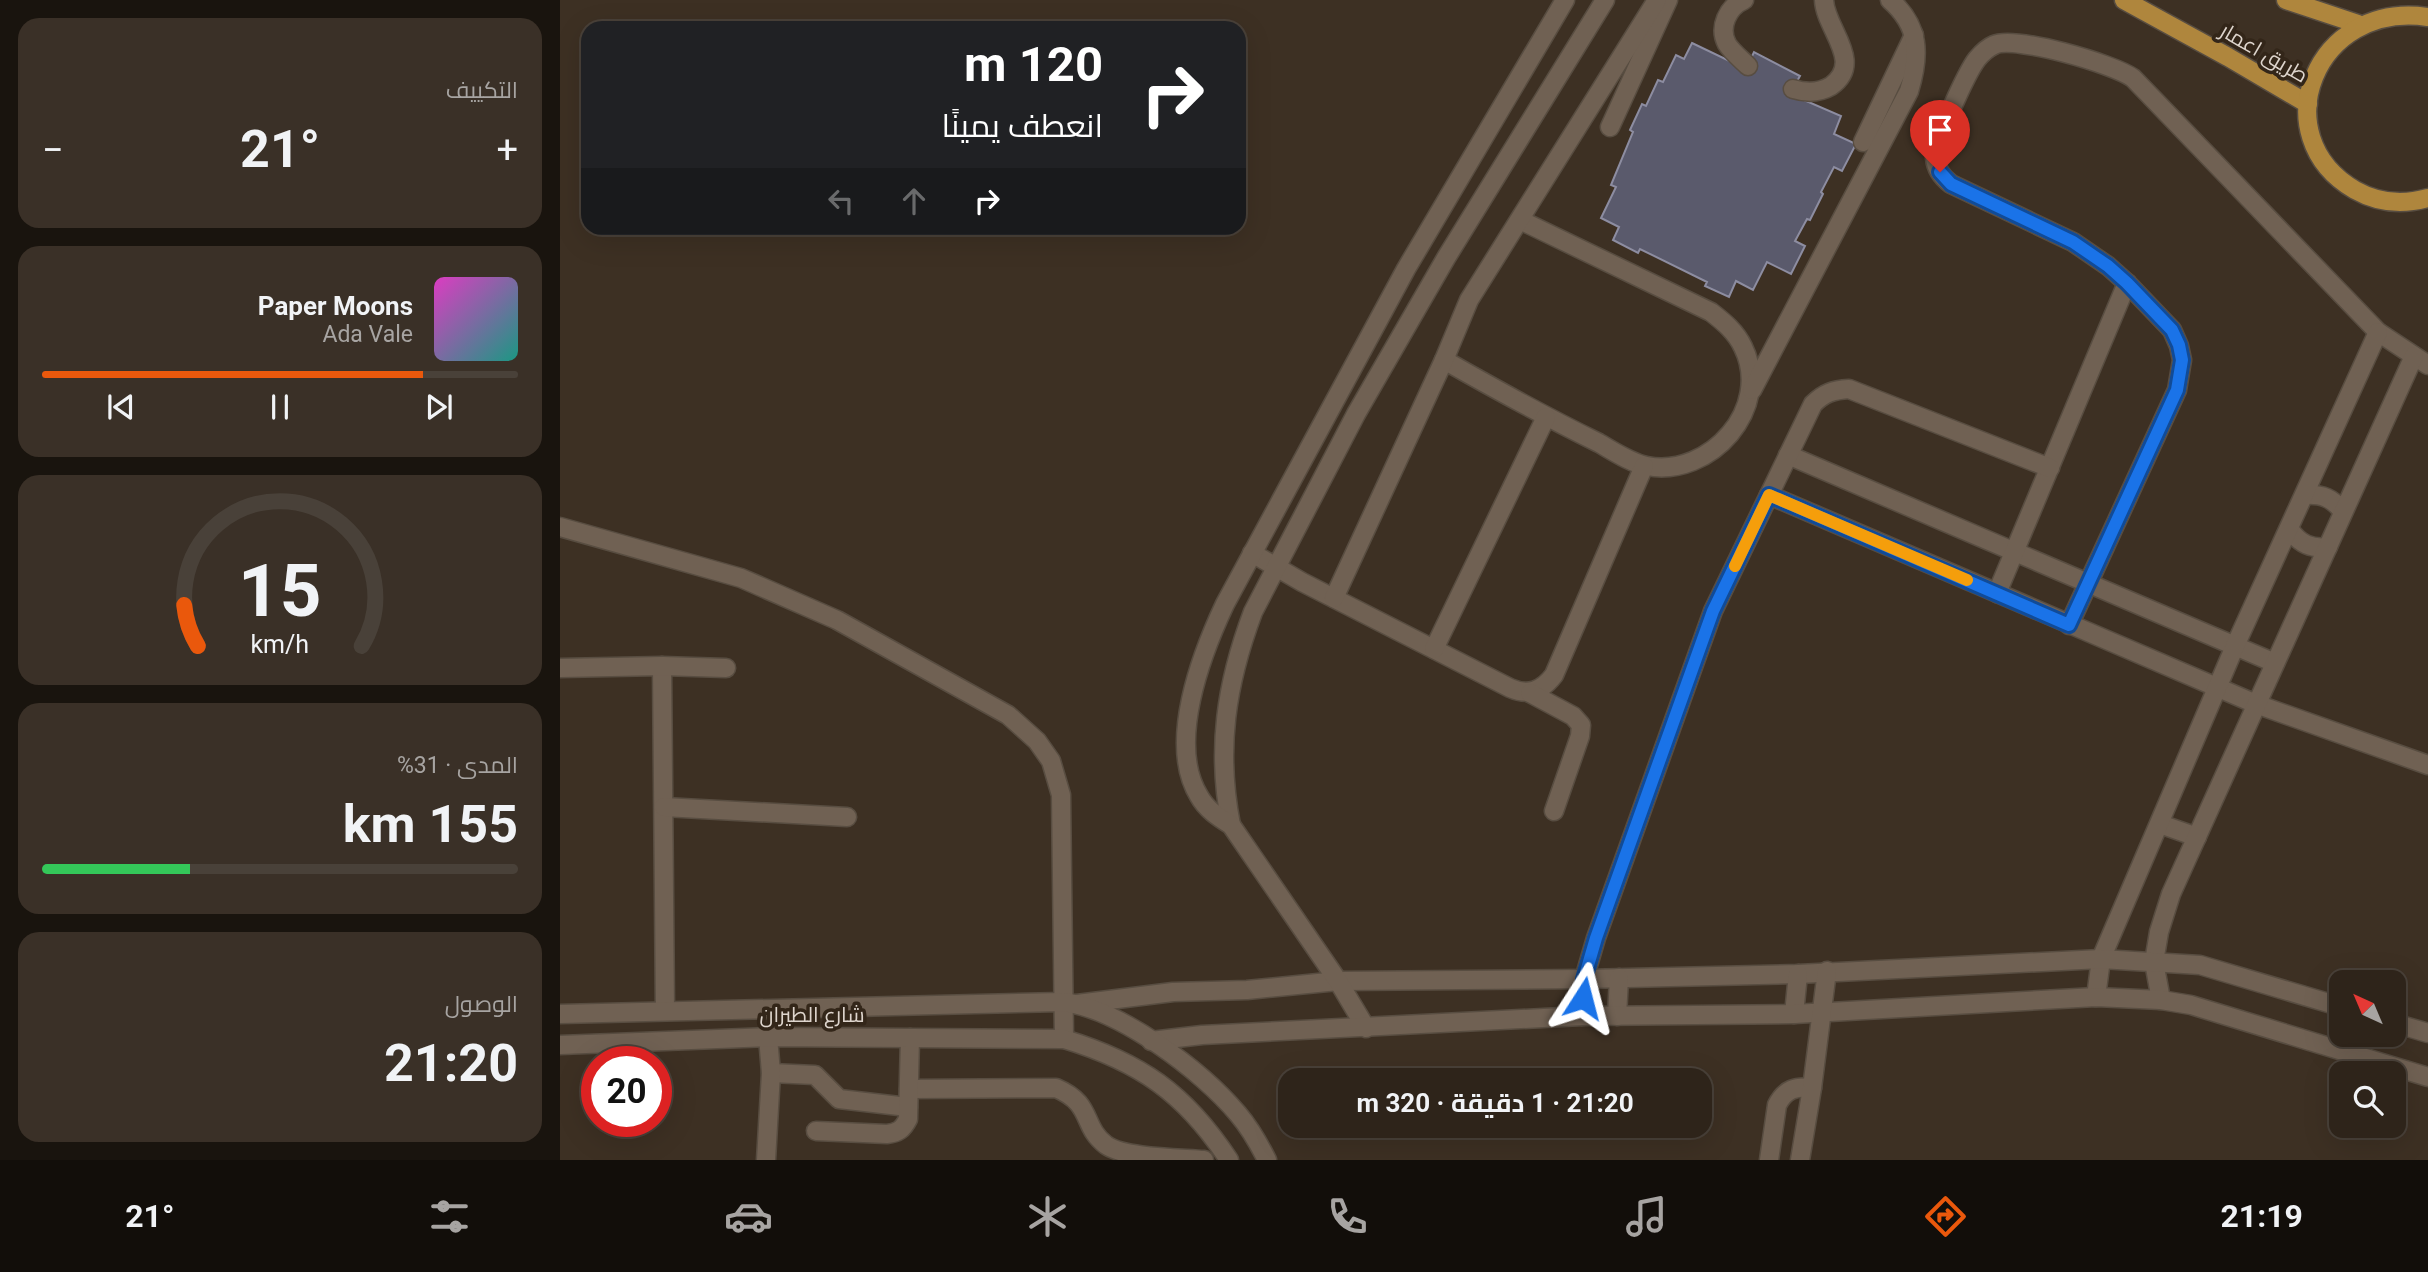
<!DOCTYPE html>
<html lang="ar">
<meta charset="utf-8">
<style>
:root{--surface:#2e241a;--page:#3a3027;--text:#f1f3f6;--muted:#a7a4a2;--line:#494139;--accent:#ea580c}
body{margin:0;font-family:Roboto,Cairo,sans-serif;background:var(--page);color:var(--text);direction:rtl;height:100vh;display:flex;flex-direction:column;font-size:26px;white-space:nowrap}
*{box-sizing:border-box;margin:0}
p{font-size:23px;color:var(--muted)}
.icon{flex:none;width:38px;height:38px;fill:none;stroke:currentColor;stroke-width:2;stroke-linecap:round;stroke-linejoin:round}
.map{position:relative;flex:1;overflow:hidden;direction:ltr}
.side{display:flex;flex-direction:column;gap:18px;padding:18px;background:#19140e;width:560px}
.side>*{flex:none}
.top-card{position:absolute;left:21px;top:21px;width:665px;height:214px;border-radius:21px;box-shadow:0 7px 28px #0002,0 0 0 2px var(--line);direction:rtl;background:#202124;color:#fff;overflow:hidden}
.needle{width:46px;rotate:316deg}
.buttons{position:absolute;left:1769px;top:970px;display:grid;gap:14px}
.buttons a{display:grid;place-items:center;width:77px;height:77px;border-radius:14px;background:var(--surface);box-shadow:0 7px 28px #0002,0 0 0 2px var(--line);font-size:35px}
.speed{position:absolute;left:21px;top:1046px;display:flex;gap:14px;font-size:35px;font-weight:700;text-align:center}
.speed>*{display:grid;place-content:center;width:91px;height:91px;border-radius:50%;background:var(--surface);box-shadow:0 7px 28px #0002,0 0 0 2px var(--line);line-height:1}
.speed .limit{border:10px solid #d22;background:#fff;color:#111}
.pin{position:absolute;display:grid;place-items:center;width:60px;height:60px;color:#fff;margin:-72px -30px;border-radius:50% 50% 50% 0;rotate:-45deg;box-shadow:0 0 7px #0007}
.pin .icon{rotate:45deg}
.me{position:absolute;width:77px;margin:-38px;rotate:9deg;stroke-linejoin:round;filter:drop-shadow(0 0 5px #0008)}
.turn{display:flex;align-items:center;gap:24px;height:147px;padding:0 28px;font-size:32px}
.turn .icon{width:91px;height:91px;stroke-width:2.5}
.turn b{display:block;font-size:49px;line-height:60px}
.lanes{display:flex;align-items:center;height:66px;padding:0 28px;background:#0003;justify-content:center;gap:35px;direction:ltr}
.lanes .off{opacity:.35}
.big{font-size:52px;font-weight:700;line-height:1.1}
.side .widget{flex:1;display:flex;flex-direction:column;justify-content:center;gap:10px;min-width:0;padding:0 24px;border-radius:21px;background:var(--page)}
.side .dial{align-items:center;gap:0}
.dial svg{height:182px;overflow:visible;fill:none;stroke:var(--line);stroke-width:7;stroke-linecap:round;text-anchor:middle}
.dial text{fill:var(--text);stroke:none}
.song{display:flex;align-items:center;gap:21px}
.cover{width:84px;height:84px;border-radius:10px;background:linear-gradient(135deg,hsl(310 70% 55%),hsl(170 70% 35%))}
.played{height:7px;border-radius:4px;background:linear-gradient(90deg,var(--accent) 80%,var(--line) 80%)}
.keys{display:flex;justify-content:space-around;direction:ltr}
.heat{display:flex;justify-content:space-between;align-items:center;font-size:38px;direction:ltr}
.charge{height:10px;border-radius:5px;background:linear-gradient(90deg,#34c759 31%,var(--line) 0)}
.trip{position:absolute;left:718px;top:1068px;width:434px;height:70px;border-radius:21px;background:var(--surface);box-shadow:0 7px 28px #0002,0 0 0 2px var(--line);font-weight:700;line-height:70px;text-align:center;direction:rtl}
.tab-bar{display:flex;height:112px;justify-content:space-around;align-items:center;background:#120e0a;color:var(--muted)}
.tab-bar .icon{width:49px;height:49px}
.tab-bar .selected{color:var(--accent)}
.tab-bar b{font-size:32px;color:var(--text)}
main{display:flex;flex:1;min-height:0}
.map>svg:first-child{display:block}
</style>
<main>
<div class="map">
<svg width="1868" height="1160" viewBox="0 0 1868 1160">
<rect width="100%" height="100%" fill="#3d3023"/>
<path fill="#5a5a6c" stroke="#8d8da1" stroke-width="2" d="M1132,43L1186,69L1194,52L1240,76L1230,94L1281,116L1274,134L1296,144L1282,171L1274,167L1261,192L1263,194L1250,220L1247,219L1235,241L1245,246L1231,274L1207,262L1193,290L1176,281L1169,297L1145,286L1147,282L1080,249L1078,253L1053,240L1059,227L1041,218L1056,187L1051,185L1073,132L1070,130L1082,104L1086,106L1098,80L1103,82L1116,55L1124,59Z"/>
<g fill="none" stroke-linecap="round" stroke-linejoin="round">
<defs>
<g id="service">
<path d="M1184,0C1168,7 1158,27 1167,44C1172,52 1181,59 1188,66"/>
<path d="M1233,89C1246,93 1259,93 1271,86C1305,62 1265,29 1264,0"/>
<path d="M1050,127L1108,0"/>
<path d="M1303,142L1354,35"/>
<path d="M884,360C935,389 986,417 1039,443C1053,451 1071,463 1087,466C1150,478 1213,408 1183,347C1176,332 1164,322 1151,312L960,220"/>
<path d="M1192,390L1349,91C1360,55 1360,26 1330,0"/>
<path d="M1228,455L1715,663"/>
<path d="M1209,495L1696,704L1868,765"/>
<path d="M1745,495C1762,494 1773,498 1783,512"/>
<path d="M1730,530C1740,544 1751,549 1768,547"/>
<path d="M692,553L742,582L950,688C968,696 982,691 994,675L1084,466"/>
<path d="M1437,593L1567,283"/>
<path d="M774,598L884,360L909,300L1097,0"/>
<path d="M1509,625L1617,390L1622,360L1619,346L1612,330L1567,283L1548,266L1513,242L1391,184C1383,178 1376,169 1375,158C1374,143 1407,72 1417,59C1422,53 1427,48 1434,45C1454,35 1554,64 1573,78L1818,332L1868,365"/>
<path d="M874,649L986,417"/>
<path d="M970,693L1013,716L1021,725L1020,736L994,811"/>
<path d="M1600,824L1637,837"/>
<path d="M671,825C656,750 666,684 693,612L796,414L886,258L1045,0"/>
<path d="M1536,997L1541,959L1675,646L1818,332"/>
<path d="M1601,1000L1594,962L1599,932L1611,894L1854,356"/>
<path d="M517,1004L613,992L687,990L778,981L1024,979L1238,974L1541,959L1640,965L1782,1007"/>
<path d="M1234,1014L1238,974"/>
<path d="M1022,1016L1024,979L1036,938L1153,611L1253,404C1264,393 1273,390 1289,389L1490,468"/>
<path d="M1057,1016L1059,978"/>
<path d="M1834,1023L1868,1033"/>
<path d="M806,1028L778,981L671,825C658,817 646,809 639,796C607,744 641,655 665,604L846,269L1005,0"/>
<path d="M591,1041L642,1035L1022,1016L1234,1014L1536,997L1601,1000L1631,1005L1868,1077"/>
<path d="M211,1073L255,1075L279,1099L348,1107"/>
<path d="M349,1089L496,1088C534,1104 521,1126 546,1145C564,1158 621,1158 644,1160"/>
<path d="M256,1131L327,1134C338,1133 343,1129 348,1119L350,1038"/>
<path d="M1209,1160L1217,1105C1225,1089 1236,1086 1252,1088"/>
<path d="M1240,1160L1252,1088L1267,971"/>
</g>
<g id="minor">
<path d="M0,527L181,578L277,620L448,715L477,741L491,761L501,795L504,1039"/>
<path d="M102,666L105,1011"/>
<path d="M0,668L102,666L166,668"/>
<path d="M104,807L287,817"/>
<path d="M206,1160L211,1073L208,1037"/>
</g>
<g id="tertiary">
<path d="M0,1014L502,1002C559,1008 642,1071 678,1114C690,1128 699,1144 707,1160"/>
<path d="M0,1045L208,1037L504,1039C580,1062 625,1093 669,1160"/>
</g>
<g id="primary">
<path d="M1564,0L1668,57L1748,104"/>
<path d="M1726,0L1798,24"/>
<path d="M1868,17C1755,0 1702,136 1795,190C1818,203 1843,205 1868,198"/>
</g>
</defs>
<use href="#service" stroke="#584d41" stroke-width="21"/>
<use href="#minor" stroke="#584d41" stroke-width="21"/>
<use href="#tertiary" stroke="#584d41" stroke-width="21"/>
<use href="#primary" stroke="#584d41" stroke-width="21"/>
<use href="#service" stroke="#706153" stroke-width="18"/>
<use href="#minor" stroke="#706153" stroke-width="18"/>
<use href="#tertiary" stroke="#706153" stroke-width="18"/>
<use href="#primary" stroke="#af863d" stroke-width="18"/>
</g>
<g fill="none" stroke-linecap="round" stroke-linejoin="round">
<defs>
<path id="route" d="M1023,998L1024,979L1036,938L1153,611L1209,495L1509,625L1617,390L1622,360L1619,345L1612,330L1567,283L1548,266L1513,242L1391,184L1380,172"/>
</defs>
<use href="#route" stroke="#114b97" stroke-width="18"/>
<use href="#route" stroke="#1a73e8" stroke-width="12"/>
<path stroke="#f59e0b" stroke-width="12" d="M1175,566L1209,495L1407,580"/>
</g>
<g text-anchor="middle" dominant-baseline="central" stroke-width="7" stroke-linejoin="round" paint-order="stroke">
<g font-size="21" fill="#ded5cd" stroke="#332619">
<text transform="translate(1704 53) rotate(30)">طريق اعمار</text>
<text x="252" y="1015">شارع الطيران</text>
</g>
</g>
</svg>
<div class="buttons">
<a><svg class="needle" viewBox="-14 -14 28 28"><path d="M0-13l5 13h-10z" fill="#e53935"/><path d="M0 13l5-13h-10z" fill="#a7a4a2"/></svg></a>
<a><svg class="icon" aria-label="search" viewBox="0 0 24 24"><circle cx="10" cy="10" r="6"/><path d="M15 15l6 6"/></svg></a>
</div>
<div class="speed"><div class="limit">20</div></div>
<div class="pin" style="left:1380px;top:172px;background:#d93025"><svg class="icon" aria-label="arrive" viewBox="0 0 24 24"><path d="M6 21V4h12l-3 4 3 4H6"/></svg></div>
<svg class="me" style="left:1023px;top:998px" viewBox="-20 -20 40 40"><path d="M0-17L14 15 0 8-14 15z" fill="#1a73e8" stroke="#fff" stroke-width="4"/></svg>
<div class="trip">21:20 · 1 دقيقة · 320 m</div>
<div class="top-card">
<div class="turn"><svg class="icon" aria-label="right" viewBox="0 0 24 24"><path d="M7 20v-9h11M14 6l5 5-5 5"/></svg><div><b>120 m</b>انعطف يمينًا</div></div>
<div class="lanes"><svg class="icon off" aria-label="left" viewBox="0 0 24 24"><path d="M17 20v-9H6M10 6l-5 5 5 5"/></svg><svg class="icon off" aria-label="ahead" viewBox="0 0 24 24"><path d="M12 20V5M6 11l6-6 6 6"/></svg><svg class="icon" aria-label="right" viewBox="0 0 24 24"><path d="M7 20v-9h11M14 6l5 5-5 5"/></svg></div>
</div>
</div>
<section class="side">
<div class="widget"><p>التكييف</p>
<div class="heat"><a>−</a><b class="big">21°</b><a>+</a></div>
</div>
<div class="widget">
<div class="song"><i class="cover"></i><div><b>Paper Moons</b><p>Ada Vale</p></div></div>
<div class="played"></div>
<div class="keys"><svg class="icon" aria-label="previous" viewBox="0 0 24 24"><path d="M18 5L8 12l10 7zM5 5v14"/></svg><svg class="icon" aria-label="pause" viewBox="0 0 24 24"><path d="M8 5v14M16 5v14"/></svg><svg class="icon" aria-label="next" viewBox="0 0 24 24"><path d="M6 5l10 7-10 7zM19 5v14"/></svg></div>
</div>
<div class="widget dial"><svg viewBox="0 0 100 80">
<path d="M14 69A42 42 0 1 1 86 69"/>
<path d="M14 69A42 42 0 0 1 8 51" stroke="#ea580c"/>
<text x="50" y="56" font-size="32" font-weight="700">15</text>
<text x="50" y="72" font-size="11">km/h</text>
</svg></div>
<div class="widget"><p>المدى · 31%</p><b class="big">155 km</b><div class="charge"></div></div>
<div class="widget"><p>الوصول</p><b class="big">21:20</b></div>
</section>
</main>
<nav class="tab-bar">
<b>21:19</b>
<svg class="icon selected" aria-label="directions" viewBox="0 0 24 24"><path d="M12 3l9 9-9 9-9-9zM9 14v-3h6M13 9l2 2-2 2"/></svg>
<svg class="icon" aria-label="music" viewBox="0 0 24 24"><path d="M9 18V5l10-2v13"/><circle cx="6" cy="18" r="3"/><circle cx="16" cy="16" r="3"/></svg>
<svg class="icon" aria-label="phone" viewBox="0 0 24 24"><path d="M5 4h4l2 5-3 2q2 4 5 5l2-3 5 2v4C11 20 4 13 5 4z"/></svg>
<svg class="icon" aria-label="climate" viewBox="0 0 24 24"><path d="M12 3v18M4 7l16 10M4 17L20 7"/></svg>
<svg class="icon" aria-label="car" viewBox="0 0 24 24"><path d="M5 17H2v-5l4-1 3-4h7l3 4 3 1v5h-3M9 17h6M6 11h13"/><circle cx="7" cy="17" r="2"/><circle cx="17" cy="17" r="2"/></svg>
<svg class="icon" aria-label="filters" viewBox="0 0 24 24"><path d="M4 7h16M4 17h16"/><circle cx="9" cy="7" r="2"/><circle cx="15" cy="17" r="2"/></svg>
<b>21°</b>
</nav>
